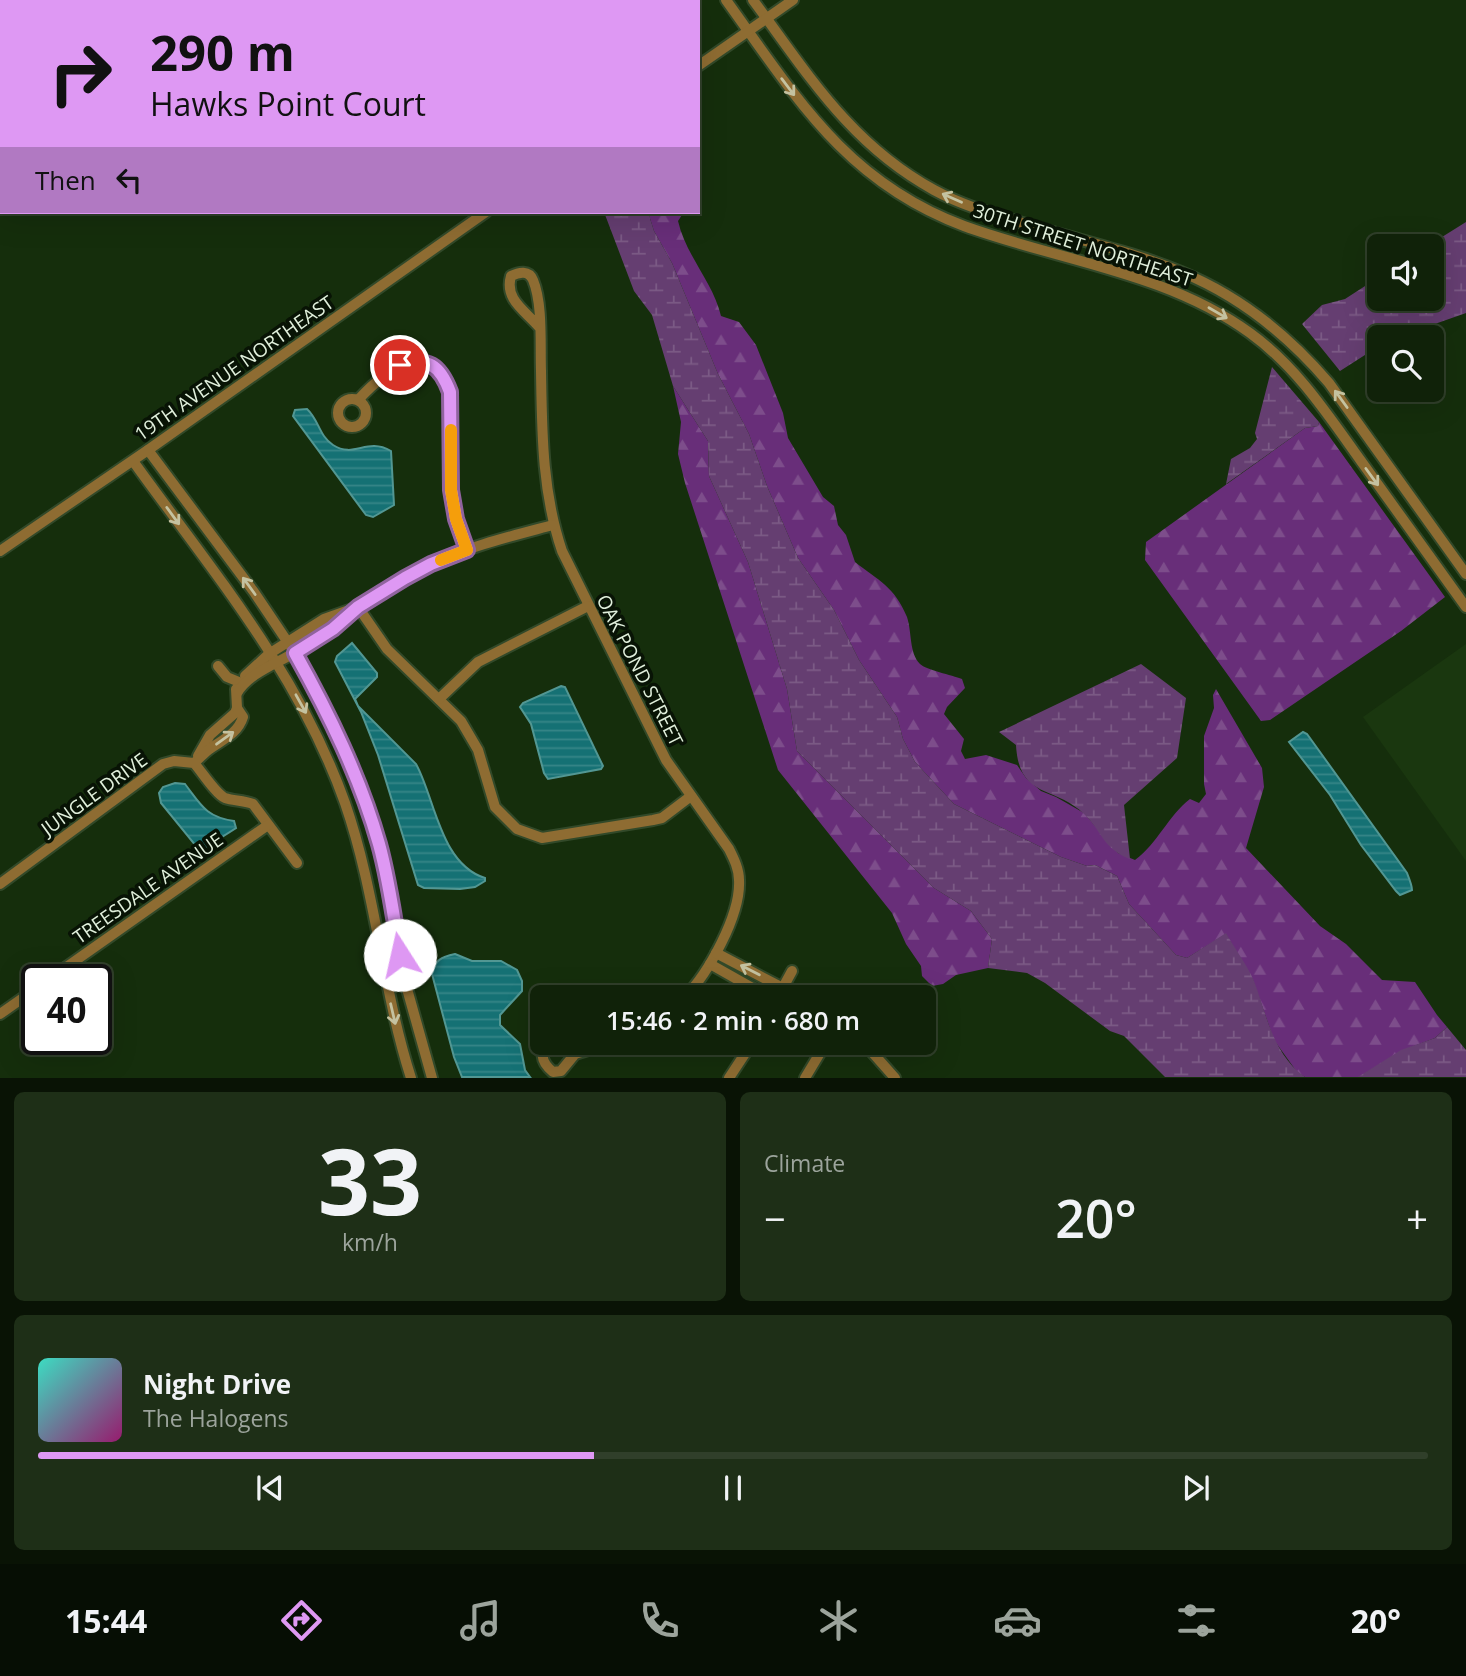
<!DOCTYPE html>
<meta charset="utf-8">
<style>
:root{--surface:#102209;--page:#1e2f17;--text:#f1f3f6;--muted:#9ca49c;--line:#303f2a;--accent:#de98f3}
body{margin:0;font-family:"Open Sans",sans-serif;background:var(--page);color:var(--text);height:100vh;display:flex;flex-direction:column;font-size:26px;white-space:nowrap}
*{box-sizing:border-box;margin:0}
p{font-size:23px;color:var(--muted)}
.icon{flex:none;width:38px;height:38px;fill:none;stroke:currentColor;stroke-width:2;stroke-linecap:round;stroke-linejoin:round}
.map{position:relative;height:1078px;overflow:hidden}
.side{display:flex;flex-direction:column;gap:14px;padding:14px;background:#091305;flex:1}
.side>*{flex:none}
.hud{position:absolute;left:0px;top:0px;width:700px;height:214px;box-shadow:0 7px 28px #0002,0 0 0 2px var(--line);background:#de98f3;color:#111;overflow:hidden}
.controls{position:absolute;left:1367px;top:234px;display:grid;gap:14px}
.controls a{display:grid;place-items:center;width:77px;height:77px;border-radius:10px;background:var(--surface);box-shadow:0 7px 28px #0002,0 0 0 2px var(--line);font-size:35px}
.speed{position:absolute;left:21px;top:964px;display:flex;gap:14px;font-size:35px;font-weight:700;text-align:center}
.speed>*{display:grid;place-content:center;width:91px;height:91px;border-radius:50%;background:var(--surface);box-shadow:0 7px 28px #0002,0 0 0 2px var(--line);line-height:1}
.speed .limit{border:4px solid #111;border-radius:10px;background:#fff;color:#111}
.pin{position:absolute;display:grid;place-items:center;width:60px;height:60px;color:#fff;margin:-30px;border:4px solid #fff;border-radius:50%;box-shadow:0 2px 7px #0007}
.me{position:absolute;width:77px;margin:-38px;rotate:350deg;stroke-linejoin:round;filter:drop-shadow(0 0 5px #0008)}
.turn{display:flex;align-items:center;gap:24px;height:147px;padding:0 35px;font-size:32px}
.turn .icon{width:91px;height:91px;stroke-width:2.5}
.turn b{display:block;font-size:49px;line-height:60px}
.then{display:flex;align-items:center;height:66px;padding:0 35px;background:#0003;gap:14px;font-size:26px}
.big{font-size:52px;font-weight:600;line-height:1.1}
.side .tile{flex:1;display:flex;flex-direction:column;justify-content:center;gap:10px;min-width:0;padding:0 24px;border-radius:10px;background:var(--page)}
.side .dial{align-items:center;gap:0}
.dial b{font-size:91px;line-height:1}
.song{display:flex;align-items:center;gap:21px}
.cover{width:84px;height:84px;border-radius:10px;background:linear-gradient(135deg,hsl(170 70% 55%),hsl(320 70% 35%))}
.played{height:7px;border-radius:4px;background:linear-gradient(90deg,var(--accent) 40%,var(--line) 40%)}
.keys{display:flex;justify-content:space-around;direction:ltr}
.heat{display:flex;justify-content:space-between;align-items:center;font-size:38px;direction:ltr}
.side .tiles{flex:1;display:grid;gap:14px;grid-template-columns:1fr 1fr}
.tile:last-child{grid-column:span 2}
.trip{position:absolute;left:530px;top:985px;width:406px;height:70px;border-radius:10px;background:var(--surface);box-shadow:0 7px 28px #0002,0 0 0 2px var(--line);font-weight:600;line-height:70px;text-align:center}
.dock{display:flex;height:112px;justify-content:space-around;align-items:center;background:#060e04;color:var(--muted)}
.dock .icon{width:49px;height:49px}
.dock .selected{color:var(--accent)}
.dock b{font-size:32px;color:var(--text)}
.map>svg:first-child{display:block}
</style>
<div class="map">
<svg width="1466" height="1078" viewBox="0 0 1466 1078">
<defs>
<pattern id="forest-firs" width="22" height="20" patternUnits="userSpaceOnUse" patternTransform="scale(1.75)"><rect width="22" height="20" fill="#682e79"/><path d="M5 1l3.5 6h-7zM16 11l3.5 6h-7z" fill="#7d4d8b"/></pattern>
<pattern id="wetland-marsh" width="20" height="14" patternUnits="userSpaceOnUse" patternTransform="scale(1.75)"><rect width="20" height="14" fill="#653e71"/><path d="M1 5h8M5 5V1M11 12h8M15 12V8" fill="none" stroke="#7b5a85"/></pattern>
<pattern id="water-rules" width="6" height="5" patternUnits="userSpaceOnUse" patternTransform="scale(1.75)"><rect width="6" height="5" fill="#157174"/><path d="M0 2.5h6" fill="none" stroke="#378687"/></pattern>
</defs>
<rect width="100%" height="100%" fill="#152e0c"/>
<path fill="#1a370f" d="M1466,644V861L1363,717Z"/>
<g fill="url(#forest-firs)">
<path d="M648,212H684L678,221C686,256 713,282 721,316L739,322L756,345L783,413L788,438L823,497L834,506L838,525L846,535L855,562C879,581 894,586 907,617C912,632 909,653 920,664C926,670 952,675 962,679L965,688L947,707L944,714L964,739L961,751L965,759L986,755L1017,765L1026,778L1041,791L1056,797L1084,813L1118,853L1135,860C1158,843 1168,816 1190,799L1199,803L1206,794L1204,784V736L1214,708L1213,695L1216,689L1262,768L1264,787L1246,848L1320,926L1346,944L1382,980L1415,982L1437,1015L1447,1027L1435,1038L1401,1051L1359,1077H1305L1297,1072L1274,1040L1253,980L1226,934L1187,958L1176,955L1129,904L1117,876L1095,865L1087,866L1061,857L954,804L915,762L903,739L897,717L859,660L834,610L798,558L767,486L749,434L718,374L672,263L654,231Z"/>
<path d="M673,386L708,441L709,476L748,562L787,689L797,751L934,888L971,911L992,939L988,968L956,975L943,984L932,986L922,976L921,966L906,944L892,913L778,770L685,483L678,454L681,422Z"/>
<path d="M1319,422L1445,597L1401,631L1270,720L1261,721L1145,560L1146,542L1305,428L1318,426Z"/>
</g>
<g fill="url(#wetland-marsh)">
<path d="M604,212H648L654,231L672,263L718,374L749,434L767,486L798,558L834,610L859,660L897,717L903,739L915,762L954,804L1061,857L1087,866L1095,865L1117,876L1129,904L1176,955L1187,958L1226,933C1235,949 1247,965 1254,981C1267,1016 1273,1054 1305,1077H1165L1124,1036L1110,1031L1045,983L1027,973L988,968L992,939L971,911L934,888L797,751L787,689L748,562L709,476L708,441L673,386L652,315L634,291Z"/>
<path d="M1466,222V313L1395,338H1379V346L1340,371L1302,324L1322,305L1345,299L1379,277V299H1432V247H1426Z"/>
<path d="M1272,367L1319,422L1318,426L1305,428L1226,484L1231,459L1250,448L1257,439L1255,433Z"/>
<path d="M1141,664L1186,698L1177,758L1124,805L1130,859C1102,848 1103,832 1084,814C1055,785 1019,800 1016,745L999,732Z"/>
<path d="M1447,1027L1466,1050V1077H1358L1401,1050L1435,1038Z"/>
</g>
<g fill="url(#water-rules)" stroke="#529793" stroke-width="2">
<path d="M307,409C319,420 319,436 333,445C355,459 366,437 391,451L394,505L373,517L366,515L293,416L295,410Z"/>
<path d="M352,643L377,673V677L355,699L358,706L416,764C435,798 440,864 485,878V881L475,887L460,889L424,888L418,885L378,755L361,712L335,662L337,656Z"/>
<path d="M561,686L565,687L603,766L601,769L548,779L544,773L531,724L520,707L523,703Z"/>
<path d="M1303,732L1307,734L1407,873C1409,878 1412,885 1412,890L1400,895L1396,891L1361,845L1330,795L1289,742Z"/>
<path d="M175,783L185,784C201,805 206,817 234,821L236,828L200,851L161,803L159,793L163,787Z"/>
<path d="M455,954L472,961H501L517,970L522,981V991L500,1015V1025L520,1044L525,1070L530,1077H462L454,1057L432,974C435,960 441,957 455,954Z"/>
</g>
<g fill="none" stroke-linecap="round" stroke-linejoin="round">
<defs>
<g id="minor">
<path d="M726,0C796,97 846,182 964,226C1060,261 1166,272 1250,333C1297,367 1328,415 1361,461C1396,510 1431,558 1466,607"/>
<path d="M753,0C808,74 850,144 934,190C967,208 1004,217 1039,228C1086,242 1136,253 1181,272C1240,296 1288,335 1329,383L1466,574"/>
<path d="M698,66L793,0"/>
<path d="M540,328C526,311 504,300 511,276C519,272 529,270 533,280C543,304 540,345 541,371C542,432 542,492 562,551L666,760L729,849C734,859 739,869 739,880C741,915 708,974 684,998"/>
<circle cx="352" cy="413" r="14"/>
<path d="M358,400C385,371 430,334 450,392L451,490L456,518L467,550"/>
<path d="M148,450L254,592L295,653L317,692L352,765L379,845L404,978L432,1078"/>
<path d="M133,461C213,572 299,673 345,803C376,892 382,988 411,1078"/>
<path d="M0,551L148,450L486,212"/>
<path d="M358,607L387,649L461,721L478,750L495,807L517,829L542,838L653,820L662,818L691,796"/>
<path d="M272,652L324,619L352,609"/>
<path d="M218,666L227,677L239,682"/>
<path d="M245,676L271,652"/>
<path d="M237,693C250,672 277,664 297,651C342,622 382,586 431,564C470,546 512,536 553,525"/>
<path d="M439,699L478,662L588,606"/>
<path d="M198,756L210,735L235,713L237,708"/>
<path d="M194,763C200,758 205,752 211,748C224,739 238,733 243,717L237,708L236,689"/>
<path d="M0,884L163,764L174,761L194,763C202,772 216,794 225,798C234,801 243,800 253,804L297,863"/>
<path d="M716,953L802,998"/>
<path d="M710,964L763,994L774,998"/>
<path d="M48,980L268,825"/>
<path d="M780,993L792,971"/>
<path d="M0,1014L37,988"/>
<path d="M555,1043C537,1050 541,1062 553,1072L561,1071L575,1054L611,1043"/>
<path d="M864,1043L895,1078"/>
<path d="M729,1078L752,1043"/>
<path d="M805,1078L826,1043"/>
</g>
</defs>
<use href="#minor" stroke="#324929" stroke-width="14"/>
<use href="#minor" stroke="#8e6c32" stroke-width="10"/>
</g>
<defs><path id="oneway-shaft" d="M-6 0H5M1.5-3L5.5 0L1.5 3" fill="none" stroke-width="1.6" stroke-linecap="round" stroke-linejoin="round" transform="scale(1.75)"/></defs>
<g stroke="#c4c2a0">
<use href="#oneway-shaft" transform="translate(788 87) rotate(53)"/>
<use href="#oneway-shaft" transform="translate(952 198) rotate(-156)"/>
<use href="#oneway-shaft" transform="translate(1218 313) rotate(30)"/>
<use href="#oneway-shaft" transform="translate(1341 399) rotate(-126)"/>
<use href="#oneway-shaft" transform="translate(1372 477) rotate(54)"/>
<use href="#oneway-shaft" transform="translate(173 516) rotate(54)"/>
<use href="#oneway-shaft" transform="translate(249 586) rotate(-126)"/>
<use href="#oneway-shaft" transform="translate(301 704) rotate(61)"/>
<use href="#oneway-shaft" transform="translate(225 738) rotate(-36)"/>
<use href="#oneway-shaft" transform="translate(750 970) rotate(-153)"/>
<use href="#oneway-shaft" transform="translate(393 1014) rotate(77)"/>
</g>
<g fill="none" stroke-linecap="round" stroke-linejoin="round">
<defs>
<path id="route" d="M400,365C428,357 440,365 450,392L451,490L456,519L467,550L431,564L405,578L358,607L333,629L295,653C329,714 360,777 379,844C389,880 394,918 400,955"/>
</defs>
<use href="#route" stroke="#90639e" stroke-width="18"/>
<use href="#route" stroke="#de98f3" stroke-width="12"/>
<path stroke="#f59e0b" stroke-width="12" d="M441,560L467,550L456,519L451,490V430"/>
</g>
<g text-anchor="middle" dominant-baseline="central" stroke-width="7" stroke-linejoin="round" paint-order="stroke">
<g font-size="19" fill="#e1f0dc" stroke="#081305">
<text transform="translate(1083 245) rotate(18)">30TH STREET NORTHEAST</text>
<text transform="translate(234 368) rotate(-35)">19TH AVENUE NORTHEAST</text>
<text transform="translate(640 670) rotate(63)">OAK POND STREET</text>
<text transform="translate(94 794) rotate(-36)">JUNGLE DRIVE</text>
<text transform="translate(148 888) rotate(-35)">TREESDALE AVENUE</text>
</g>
</g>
</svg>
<div class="controls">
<a><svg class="icon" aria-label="sound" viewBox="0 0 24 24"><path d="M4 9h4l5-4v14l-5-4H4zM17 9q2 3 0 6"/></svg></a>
<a><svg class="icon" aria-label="search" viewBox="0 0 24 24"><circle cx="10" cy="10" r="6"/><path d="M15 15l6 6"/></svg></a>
</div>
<div class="speed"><div class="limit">40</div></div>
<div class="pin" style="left:400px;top:365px;background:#d93025"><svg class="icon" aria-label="arrive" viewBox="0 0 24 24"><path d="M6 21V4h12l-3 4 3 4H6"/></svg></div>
<svg class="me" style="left:400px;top:955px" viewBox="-20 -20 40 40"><circle r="19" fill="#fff"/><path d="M0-13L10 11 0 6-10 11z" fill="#de98f3"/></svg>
<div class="trip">15:46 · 2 min · 680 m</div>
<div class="hud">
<div class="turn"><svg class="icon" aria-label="right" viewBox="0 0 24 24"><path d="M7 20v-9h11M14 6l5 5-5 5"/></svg><div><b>290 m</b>Hawks Point Court</div></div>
<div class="then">Then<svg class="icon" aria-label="left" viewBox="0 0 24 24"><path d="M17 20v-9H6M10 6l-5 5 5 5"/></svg></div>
</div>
</div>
<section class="side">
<div class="tiles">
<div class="tile dial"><b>33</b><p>km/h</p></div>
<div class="tile"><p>Climate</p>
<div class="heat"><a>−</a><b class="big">20°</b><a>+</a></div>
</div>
<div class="tile">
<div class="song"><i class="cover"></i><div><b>Night Drive</b><p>The Halogens</p></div></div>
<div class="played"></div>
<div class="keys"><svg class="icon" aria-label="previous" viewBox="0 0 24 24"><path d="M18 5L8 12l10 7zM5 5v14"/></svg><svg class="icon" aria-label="pause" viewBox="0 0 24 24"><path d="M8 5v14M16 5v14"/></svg><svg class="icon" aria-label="next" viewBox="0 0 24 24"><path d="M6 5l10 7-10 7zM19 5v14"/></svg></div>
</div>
</div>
</section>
<nav class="dock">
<b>15:44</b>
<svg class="icon selected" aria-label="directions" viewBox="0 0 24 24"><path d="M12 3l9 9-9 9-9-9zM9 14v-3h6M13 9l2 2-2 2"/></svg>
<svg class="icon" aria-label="music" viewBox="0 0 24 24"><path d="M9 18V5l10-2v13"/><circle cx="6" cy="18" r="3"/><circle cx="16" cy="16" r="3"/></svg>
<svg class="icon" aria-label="phone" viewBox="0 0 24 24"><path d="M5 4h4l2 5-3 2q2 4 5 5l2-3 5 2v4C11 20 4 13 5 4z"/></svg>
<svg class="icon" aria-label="climate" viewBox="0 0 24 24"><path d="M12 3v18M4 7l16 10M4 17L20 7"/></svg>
<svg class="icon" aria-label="car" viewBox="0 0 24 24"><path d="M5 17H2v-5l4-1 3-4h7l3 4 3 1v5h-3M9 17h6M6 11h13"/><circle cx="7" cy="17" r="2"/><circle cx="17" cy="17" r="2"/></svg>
<svg class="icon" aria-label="filters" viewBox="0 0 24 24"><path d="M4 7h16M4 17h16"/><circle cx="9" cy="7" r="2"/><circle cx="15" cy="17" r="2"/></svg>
<b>20°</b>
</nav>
